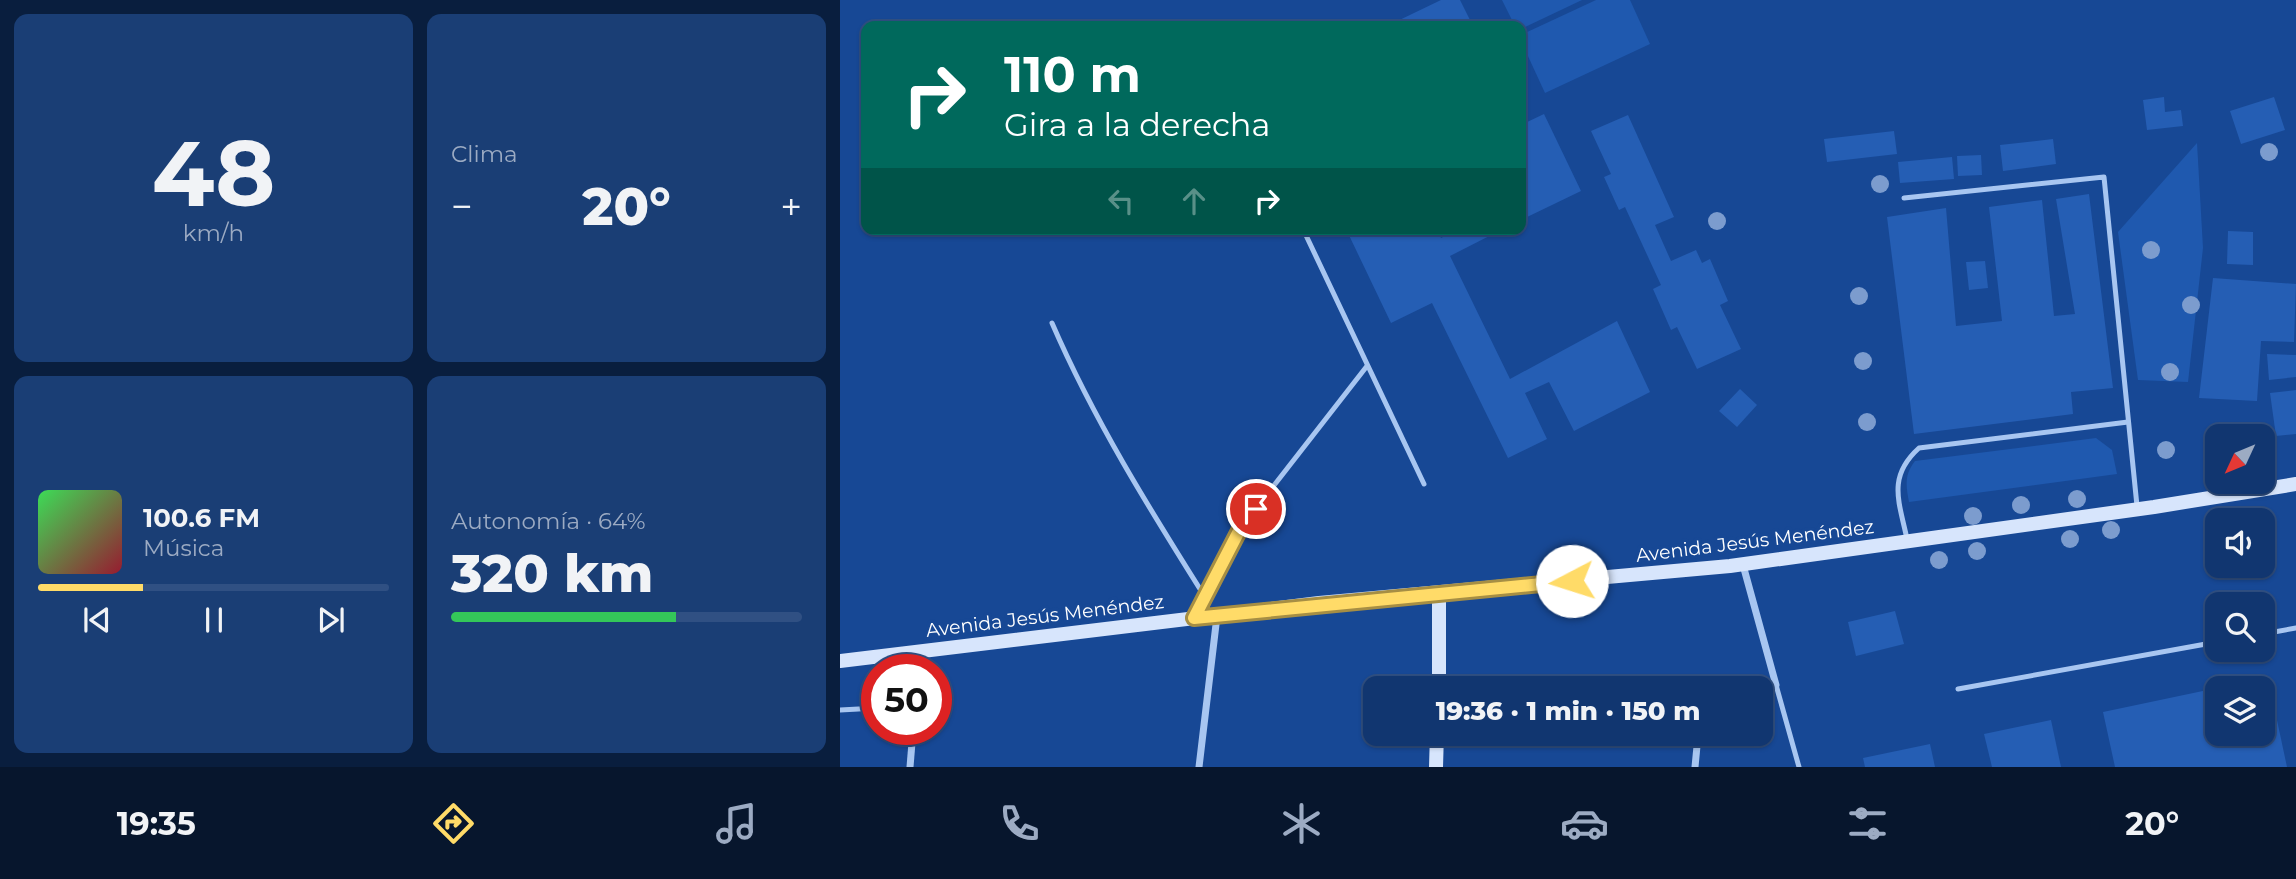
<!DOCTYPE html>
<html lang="es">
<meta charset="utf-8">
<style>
:root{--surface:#113670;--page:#1a3e75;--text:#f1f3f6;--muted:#9cabc3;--line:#305083;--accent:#ffdb68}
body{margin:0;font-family:Montserrat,sans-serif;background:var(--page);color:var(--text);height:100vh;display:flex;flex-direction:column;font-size:26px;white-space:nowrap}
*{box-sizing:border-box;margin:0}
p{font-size:23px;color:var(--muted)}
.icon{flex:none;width:38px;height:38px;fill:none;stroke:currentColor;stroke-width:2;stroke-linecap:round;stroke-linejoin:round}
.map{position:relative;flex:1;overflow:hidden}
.details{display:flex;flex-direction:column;gap:14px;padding:14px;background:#091e3e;width:840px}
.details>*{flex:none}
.top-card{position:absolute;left:21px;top:21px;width:665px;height:214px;border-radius:14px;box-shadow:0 2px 5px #0004,0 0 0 2px var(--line);background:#00695c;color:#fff;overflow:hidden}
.needle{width:46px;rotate:226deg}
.controls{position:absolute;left:1365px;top:424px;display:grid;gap:14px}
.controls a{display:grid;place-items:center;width:70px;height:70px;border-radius:14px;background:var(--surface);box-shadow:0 2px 5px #0004,0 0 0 2px var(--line);font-size:35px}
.speed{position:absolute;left:21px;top:654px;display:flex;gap:14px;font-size:35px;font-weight:700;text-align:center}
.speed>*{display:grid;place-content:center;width:91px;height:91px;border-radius:50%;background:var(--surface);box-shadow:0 2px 5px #0004,0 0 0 2px var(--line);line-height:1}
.speed .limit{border:10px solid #d22;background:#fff;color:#111}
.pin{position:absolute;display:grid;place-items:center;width:60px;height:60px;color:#fff;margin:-30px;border:4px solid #fff;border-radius:50%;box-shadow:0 2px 7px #0007}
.me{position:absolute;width:77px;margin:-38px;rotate:265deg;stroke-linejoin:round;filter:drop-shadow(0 0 5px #0008)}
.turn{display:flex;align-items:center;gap:24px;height:147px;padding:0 28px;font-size:32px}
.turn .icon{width:91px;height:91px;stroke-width:2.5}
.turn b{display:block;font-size:49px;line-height:60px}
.lanes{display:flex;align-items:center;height:66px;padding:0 28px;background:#0003;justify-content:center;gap:35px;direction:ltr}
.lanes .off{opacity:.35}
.big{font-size:52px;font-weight:800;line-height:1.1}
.details .widget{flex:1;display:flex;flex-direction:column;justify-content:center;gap:10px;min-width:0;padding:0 24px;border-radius:14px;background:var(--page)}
.details .dial{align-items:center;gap:0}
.dial b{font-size:91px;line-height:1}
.song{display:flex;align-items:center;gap:21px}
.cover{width:84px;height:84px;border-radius:10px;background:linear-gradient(135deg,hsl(130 70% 55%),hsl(350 70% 35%))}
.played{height:7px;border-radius:4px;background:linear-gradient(90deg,var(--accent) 30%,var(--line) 30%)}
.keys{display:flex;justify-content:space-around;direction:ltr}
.heat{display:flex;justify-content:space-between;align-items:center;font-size:38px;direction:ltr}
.charge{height:10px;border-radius:5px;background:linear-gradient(90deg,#34c759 64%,var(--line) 0)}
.details .tiles{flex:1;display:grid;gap:14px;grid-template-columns:repeat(2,1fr)}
.trip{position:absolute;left:523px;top:676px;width:410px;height:70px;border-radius:14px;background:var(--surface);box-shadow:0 2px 5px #0004,0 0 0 2px var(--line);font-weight:800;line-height:70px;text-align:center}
.tabs{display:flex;height:112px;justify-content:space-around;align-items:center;background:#07162d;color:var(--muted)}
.tabs .icon{width:49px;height:49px}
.tabs .current{color:var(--accent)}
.tabs b{font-size:32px;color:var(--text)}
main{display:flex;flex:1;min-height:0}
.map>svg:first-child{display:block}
</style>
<main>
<section class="details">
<div class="tiles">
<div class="widget dial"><b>48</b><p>km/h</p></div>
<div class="widget"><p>Clima</p>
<div class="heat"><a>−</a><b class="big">20°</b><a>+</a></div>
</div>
<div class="widget">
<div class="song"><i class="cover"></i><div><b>100.6 FM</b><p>Música</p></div></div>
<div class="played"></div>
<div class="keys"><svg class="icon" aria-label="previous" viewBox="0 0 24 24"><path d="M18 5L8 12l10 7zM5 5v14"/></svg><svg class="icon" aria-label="pause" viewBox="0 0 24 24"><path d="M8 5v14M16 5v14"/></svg><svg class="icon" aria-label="next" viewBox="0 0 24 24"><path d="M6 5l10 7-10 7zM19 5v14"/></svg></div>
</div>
<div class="widget"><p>Autonomía · 64%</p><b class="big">320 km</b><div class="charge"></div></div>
</div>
</section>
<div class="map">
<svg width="1456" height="767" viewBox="0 0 1456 767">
<rect width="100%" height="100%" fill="#174895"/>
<g fill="#1f59af">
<path d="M662,0H742L681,29L675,26Z"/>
<path d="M756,0H790L810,44L705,93L681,41V35Z"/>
<path d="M1357,143L1363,248L1348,382L1298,380L1278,232Z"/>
<path d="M1256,438L1272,450L1277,474L1069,502C1066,486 1064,475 1075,461Z"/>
</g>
<g fill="#255eb4">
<path d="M601,0H620L633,26H547Z"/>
<path d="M1324,97L1325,112L1341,110L1343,126L1307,130L1303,100Z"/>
<path d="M1434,97L1445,130L1401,144L1390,111Z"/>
<path d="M704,114L741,191L681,220V125Z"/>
<path d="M788,115L834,217L815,225L831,261L856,250L862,263L870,259L888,301L880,305L901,349L857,369L837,327L831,330L813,289L821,285L785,207L779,210L764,177L771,174L751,131Z"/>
<path d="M1054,131L1057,154L987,162L984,139Z"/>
<path d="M1213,139L1216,164L1163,171L1160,145Z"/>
<path d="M1141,155L1142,175L1118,176L1117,156Z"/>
<path d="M1112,157L1114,179L1060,183L1058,162Z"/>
<path d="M1249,194L1273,388L1231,392L1233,414L1074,434L1047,217L1106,208L1116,326L1162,321L1149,207L1202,200L1214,316L1235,314L1216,199Z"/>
<path d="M506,229H597L601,238L619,229H663L610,256L670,379L777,321L810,392L734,431L709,382L685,393L707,439L668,458L592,303L551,323Z"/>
<path d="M1388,231L1413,232V265L1387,264Z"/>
<path d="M1145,261L1148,288L1129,290L1126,262Z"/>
<path d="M1373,278L1456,284L1454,342L1421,341L1417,401L1359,398Z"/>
<path d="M1427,354L1456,355V377L1429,380Z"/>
<path d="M900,389L917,405L897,427L879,411Z"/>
<path d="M1456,390V434L1436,436L1430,393Z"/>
<path d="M1055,611L1064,644L1016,656L1008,622Z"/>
<path d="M1428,678L1447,767H1275L1263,712L1377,688V733H1423V688L1387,687Z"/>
<path d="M1211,720L1221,767H1152L1144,734Z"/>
<path d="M1090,744L1095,767H1025L1023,758Z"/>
</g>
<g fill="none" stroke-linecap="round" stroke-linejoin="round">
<g stroke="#a8c6f1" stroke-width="5">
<path d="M1064,198L1264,177L1297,506"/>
<path d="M463,229L584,484"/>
<path d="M212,323C254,420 309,508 365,597"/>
<path d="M1067,539C1059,501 1047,477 1079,448L1288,422"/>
<path d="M355,615L400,529L527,366"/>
<path d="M1423,634L1456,628"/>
<path d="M936,685L959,767"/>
<path d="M1118,689L1377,642"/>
<path d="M0,710L37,708"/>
</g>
<g stroke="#a8c6f1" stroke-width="7">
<path d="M903,565L936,685L920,691"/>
<path d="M70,767L73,730"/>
<path d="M359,767L377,616"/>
<path d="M855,767L857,746L863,733"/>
</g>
<g stroke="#d7e5fc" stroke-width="14">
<path d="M0,661L479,603L890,566L1314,507L1456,484"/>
<path d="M599,688V593"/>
<path d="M596,767L597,733"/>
</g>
</g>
<g fill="#7c9cce">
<circle cx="1429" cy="152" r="9"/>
<circle cx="1040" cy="184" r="9"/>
<circle cx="877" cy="221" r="9"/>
<circle cx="1311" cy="250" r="9"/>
<circle cx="1019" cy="296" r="9"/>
<circle cx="1351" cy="305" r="9"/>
<circle cx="1023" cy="361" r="9"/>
<circle cx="1330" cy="372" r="9"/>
<circle cx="1027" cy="422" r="9"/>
<circle cx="1326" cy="450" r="9"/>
<circle cx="1237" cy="499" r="9"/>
<circle cx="1181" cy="505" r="9"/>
<circle cx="1133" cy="516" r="9"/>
<circle cx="1271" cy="530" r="9"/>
<circle cx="1230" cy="539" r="9"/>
<circle cx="1137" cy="551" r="9"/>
<circle cx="1099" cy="560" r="9"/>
</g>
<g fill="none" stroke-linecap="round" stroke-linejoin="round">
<defs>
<path id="route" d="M416,509L400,529L354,618L732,581"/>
</defs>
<use href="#route" stroke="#a68e44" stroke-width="18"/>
<use href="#route" stroke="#ffdb68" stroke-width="12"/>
</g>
<g text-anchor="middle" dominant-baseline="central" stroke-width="7" stroke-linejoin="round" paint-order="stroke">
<g font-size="19" fill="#fff" stroke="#174895">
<text transform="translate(915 541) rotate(-7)">Avenida Jesús Menéndez</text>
<text transform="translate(205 616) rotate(-7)">Avenida Jesús Menéndez</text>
</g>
</g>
</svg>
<div class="controls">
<a><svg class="needle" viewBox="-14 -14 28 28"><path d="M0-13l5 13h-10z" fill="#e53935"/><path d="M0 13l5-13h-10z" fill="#9cabc3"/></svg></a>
<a><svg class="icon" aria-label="sound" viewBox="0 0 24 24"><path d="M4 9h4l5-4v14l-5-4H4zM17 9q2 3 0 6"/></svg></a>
<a><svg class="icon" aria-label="search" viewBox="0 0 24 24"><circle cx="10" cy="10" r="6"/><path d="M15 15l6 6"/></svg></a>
<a><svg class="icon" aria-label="layers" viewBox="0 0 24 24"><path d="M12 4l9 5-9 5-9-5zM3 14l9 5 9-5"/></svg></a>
</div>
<div class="speed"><div class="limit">50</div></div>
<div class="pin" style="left:416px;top:509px;background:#d93025"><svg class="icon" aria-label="arrive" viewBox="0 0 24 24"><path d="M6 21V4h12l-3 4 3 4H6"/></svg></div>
<svg class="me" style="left:732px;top:581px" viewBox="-20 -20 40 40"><circle r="19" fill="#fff"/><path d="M0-13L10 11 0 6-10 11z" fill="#ffdb68"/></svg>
<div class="trip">19:36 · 1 min · 150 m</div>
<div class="top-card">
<div class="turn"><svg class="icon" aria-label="right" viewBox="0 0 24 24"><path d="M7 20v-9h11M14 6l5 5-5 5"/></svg><div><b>110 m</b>Gira a la derecha</div></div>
<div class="lanes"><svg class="icon off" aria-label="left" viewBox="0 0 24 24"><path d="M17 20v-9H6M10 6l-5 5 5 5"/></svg><svg class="icon off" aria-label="ahead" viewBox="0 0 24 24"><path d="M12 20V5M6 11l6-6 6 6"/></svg><svg class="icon" aria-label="right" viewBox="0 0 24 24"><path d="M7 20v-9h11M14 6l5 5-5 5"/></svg></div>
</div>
</div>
</main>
<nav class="tabs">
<b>19:35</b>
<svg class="icon current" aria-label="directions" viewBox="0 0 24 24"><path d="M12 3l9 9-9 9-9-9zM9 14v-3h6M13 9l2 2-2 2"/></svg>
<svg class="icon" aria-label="music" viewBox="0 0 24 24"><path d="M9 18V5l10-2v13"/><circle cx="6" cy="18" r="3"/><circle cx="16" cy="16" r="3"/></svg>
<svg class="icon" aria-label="phone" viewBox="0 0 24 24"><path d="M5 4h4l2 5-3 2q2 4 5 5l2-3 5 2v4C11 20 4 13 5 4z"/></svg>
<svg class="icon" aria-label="climate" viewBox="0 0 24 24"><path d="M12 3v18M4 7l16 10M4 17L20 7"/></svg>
<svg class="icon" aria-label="car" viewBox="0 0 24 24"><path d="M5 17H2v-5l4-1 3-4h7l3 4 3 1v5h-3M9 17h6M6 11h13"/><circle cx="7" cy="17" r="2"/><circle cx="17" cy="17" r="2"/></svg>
<svg class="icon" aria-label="filters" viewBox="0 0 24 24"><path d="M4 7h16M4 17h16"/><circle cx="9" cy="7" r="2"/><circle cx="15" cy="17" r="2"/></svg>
<b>20°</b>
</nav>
